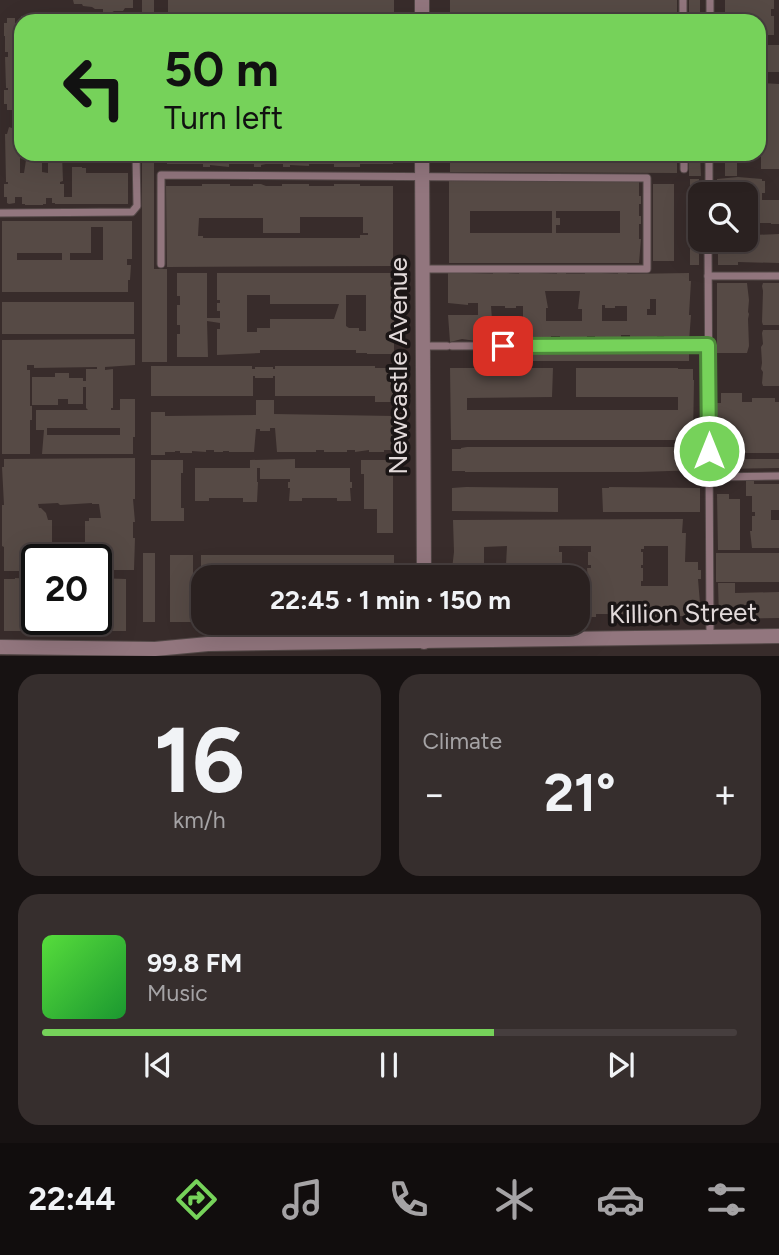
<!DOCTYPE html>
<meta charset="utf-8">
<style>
:root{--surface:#2a2120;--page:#362e2d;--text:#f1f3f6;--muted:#a5a3a5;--line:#463e3e;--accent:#76d25a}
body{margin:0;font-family:Figtree,sans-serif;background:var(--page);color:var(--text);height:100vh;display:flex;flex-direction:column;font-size:26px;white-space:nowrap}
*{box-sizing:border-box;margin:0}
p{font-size:23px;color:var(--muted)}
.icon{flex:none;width:38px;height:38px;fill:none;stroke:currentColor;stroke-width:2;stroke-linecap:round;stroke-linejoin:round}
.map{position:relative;height:656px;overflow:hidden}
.panel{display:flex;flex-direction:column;gap:18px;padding:18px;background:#171212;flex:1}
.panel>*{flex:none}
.top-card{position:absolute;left:14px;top:14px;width:752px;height:147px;border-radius:21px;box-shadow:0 7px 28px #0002,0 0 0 2px var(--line);background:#76d25a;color:#111;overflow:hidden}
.fabs{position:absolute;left:688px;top:182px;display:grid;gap:14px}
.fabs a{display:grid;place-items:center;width:70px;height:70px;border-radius:14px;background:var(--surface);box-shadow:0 7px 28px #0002,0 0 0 2px var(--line);font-size:35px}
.speed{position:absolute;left:21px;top:544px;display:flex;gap:14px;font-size:35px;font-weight:700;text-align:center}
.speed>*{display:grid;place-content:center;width:91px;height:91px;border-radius:50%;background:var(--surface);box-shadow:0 7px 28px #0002,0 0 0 2px var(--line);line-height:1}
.speed .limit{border:4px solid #111;border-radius:10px;background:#fff;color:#111}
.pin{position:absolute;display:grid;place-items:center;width:60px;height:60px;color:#fff;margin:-30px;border-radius:14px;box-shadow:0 4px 10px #0006}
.me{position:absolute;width:77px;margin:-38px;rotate:0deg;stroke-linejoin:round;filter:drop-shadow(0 0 5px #0008)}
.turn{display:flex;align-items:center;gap:24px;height:147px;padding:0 35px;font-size:32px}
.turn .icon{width:91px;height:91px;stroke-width:2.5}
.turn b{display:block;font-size:49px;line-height:60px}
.big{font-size:52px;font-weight:700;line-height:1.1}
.panel .widget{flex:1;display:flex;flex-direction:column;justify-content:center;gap:10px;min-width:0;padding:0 24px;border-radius:21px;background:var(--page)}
.panel .dial{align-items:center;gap:0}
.dial b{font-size:91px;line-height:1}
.song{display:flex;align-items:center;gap:21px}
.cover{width:84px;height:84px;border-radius:10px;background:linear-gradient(135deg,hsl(110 70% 55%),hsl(130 70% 35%))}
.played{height:7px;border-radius:4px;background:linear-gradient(90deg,var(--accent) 65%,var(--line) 65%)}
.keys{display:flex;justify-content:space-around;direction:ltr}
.heat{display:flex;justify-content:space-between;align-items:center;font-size:38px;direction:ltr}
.panel .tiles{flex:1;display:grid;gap:18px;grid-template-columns:1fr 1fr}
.widget:last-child{grid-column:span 2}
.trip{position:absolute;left:191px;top:565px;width:399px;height:70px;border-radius:21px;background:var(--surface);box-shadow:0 7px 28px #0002,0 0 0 2px var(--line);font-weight:700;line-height:70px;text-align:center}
.dock{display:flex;height:112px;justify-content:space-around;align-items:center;background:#110d0d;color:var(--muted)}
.dock .icon{width:49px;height:49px}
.dock .selected{color:var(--accent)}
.dock b{font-size:32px;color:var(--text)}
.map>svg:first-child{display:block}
</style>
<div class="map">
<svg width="779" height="657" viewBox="0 0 779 657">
<rect width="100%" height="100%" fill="#382c2b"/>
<g fill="#564a45" fill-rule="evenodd">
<path d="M73,0H133V8H125L123,11H114L111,13H103V9H95L92,7L83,6L82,4H74Z"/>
<rect x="142" y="0" width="12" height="21"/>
<rect x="168" y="0" width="226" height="21"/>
<path d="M450,0H677V21H650V18H475V21H450Z"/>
<rect x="689" y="0" width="11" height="21"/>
<path d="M725,0H774V9H771V16H774V35H760V21H725Z"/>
<path d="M25,15H43V16H46V21H21V16H25Z"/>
<path d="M7,18H15V23H21V36H20L21,66H19L21,105H15V110H7V104H4V90H8V88H6L5,57H8V52H5V36H4V23H7Z"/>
<rect x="760" y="45" width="19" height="27"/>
<path d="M761,83L779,84V169H761Z"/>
<path d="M9,127L15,129V134H21V154H62L63,181L60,182V184H64V197H72V167H82V168H86V173H128V204H55V203H52V198H46V204H43V205H25V204H22V197H15V203L9,204L7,203V197H4V184H8V182H6L5,134H7ZM20,158L26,160L24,173H20ZM43,158H48V173L42,172V160Z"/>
<rect x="94" y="154" width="32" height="4"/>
<path d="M142,154H154V269H167V362H142Z"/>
<path d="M167,154H393V164H360V167H334V164H309V166L290,165V167H283V164H266L261,165V167H254V164H229V167L210,165V167H203V164H167Z"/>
<path d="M450,154H677V173L450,172Z"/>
<path d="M689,154H700L701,176H689Z"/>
<rect x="725" y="159" width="12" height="17"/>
<path d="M738,177L762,179V181H765V193H762V200H779V224H771V223H753V224H746V194H717V179Z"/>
<rect x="690" y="179" width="9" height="86"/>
<path d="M449,180H639V196H641V204H639V216H641V224H639V239H641L639,263H449ZM470,211H552V233H470ZM556,211H620V233H556V225H560V218H556Z"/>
<path d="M202,184H230V186H253V184H261L266,186H282V184H309V186H334V184H360V186H393V266L167,267L166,186H202ZM300,217H363V233H368V235H360V238H203V236H198L199,218H263V233H300Z"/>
<rect x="653" y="184" width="21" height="77"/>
<path d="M2,221H132V259H127V265H131L130,280H128V292H2ZM91,227H103V260H70V253H91ZM17,253H62V260H17Z"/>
<path d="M746,234H753V235L779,234V263L738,262V265H718V249H715V240H746Z"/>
<path d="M448,272L493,274V272L519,274V272L557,274V272H566V274H585V272L618,274V272H628L627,274L689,273V281H691L689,315H691L689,341H664V336H657V339L652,340L630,339V335H621V339L608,340L595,339V336H587V339L583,340L560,339V336H551V339L528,340L524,339V336H517V339L513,340L490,339V336H483V342L462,339L450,342L448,315H478V303H468V305L448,303ZM545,291H580L578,309H582V321H546V308H548ZM650,299H656V315H647V309H650ZM602,305H605V308H615V306H627V321H602ZM491,306H505V308H516V306H523V320H492Z"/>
<path d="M177,273H207V318H220V311H217V303H220V300H217V273H394V354H367V353H356V350H260V353L217,355V329H220V323L207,321L208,357H177V334H180V325H177V305H180V296H177ZM247,295H270V304H339L334,319H270V328H257V332H247ZM346,295H366V331H359V328H349L346,326Z"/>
<path d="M717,283H747L749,300L748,312L749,314L748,319L749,346L747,353H717Z"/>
<path d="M763,283H779V325H763L762,322L763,291L762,286Z"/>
<rect x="2" y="302" width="132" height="32"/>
<path d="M763,330H779V386H763L762,383L763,372L761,369L762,363L761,347L763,344L762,333Z"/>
<path d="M135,339V365L105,367V370L113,369V408H111V410H120V399H135V437H133V454H42L44,430H36V410H88L86,408V387H83V404H68V399H58V405H32V377H55V373H69V378H83V381H86V369H97V367L34,368V365H27V370H30V406H32V420H30V454H2V340ZM47,428H120V435H47Z"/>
<rect x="477" y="351" width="212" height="10"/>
<path d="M151,366H252V369H255V367H273V369H275V366H375V368H393V402H375V396H275V376H273V378H255V376H253V396H151Z"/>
<path d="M450,368H553L552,397L467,398V410H678V397H576V368H678V369H693V380H694L693,438H679V440H451Z"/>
<path d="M721,393H742V402H752V398H775V402H779V453H719V428H724V425H717V403H721Z"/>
<path d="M256,400H274V414L394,416V450H384V452H369V450L355,452V450H347V452H324V450H316V452H277L275,428H270V431H260V429H256L254,452H229V451H223V452H214V450H206V452L192,451V453H180V451H175V452H165V455H151V412H165V416L256,415Z"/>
<path d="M467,447H700V470L639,472H465V471H452V449H461V448Z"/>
<path d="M135,458V499H133L135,522H133V538H135L134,570H96V560H82V554H89V547H85V521H89V518H101L99,504H92V503L60,505L58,503L38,504L39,508H41L46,513L48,520H52V548H48V554H56V560H37V571H4V547L2,546V505H4L2,467H4V459Z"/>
<path d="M295,459V468H350V482H352V488H350L351,501H337V498H302V501H289L290,488H288V482H290V479H260V468H257V482H258L257,502H243V498H209V501H195V468H250V460Z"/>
<path d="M716,459H779V468L716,469Z"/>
<path d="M151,460H183V473H181V508H184V521H151Z"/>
<path d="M361,460H393V533H377V509H364V474H361Z"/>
<path d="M746,481H754V484H779V510H771V520H779V548H752L750,531H752V516H755V512H752V496H746Z"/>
<path d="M466,487L558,488V512L452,511V488Z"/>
<path d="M609,487L700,488V512H603L602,488H609Z"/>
<path d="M717,494H729V499H740V550H718Z"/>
<path d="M683,519L682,533H686L685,562H698V570H701V579H698L701,616H670V606H669V613H661V617H648V614H596V617H583V614H578V587L591,586V581H588L587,568H591V565H588V552H591V546H559V552H562V565H559V569H562V578H506V569H509V565H506L507,546L484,547V578H451L454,552L453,520ZM644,546H668V586H641V581H643V568H641V565H643V552H641V549H644Z"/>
<rect x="143" y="553" width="12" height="69"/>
<rect x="716" y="553" width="63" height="29"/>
<rect x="170" y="555" width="23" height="67"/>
<rect x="201" y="555" width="193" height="23"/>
<path d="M15,578L37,579V620H96L97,578L126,579V631H4V579H15Z"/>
<path d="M718,583H735V593L779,592V618L719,619Z"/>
</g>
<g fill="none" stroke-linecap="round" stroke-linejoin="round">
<defs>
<g id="lane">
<path d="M683,0V21"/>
<path d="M710,21V0"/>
<path d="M684,154V169"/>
<path d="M709,194V154"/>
<path d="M0,213L132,212L137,206L136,154"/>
<path d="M708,240L710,637"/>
<path d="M161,264V175L647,178V269H422"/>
<path d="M708,276H779"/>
<path d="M423,346H447"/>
<path d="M452,346L708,345"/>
<path d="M709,477L779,476"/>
</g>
<g id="street">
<path d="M422,21V0"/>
<path d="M422,154L424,578"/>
<path d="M424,623V642"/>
<path d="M0,647L155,649L208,644L779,636"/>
</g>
</defs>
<use href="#lane" stroke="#534847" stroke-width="9"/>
<use href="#street" stroke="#534847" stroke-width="16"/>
<use href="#lane" stroke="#92767e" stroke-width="7"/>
<use href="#street" stroke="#92767e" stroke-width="14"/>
</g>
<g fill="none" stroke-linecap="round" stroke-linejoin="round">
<defs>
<path id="route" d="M503,346L708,345L709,451"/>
</defs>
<use href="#route" stroke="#4d883a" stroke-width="18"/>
<use href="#route" stroke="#76d25a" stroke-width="12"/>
</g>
<g text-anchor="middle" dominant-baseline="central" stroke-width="7" stroke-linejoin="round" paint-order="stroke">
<g font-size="26" fill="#e2dada" stroke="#1b1616">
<text transform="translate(398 366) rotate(-90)">Newcastle Avenue</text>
<text transform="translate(683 613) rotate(-1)">Killion Street</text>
</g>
</g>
</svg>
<div class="fabs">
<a><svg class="icon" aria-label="search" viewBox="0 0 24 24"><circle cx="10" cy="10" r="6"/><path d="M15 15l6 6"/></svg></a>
</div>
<div class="speed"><div class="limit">20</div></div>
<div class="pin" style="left:503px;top:346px;background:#d93025"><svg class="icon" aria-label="arrive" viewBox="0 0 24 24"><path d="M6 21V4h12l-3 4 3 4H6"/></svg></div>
<svg class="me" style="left:709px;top:451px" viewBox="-20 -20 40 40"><circle r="17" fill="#76d25a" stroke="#fff" stroke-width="3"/><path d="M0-11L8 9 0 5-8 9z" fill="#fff"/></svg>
<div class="trip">22:45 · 1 min · 150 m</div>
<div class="top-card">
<div class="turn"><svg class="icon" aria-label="left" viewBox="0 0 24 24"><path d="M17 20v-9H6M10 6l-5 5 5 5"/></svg><div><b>50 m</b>Turn left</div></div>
</div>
</div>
<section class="panel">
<div class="tiles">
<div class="widget dial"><b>16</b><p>km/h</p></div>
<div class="widget"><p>Climate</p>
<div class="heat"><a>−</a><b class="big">21°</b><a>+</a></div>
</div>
<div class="widget">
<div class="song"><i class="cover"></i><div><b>99.8 FM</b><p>Music</p></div></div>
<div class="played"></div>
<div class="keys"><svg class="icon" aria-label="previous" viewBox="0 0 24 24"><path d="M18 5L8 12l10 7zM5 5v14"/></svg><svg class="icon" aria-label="pause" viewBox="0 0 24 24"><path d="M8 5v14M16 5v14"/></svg><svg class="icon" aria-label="next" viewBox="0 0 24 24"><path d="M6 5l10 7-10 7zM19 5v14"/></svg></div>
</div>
</div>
</section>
<nav class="dock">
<b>22:44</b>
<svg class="icon selected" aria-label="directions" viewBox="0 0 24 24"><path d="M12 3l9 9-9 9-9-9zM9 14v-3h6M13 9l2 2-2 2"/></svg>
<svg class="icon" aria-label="music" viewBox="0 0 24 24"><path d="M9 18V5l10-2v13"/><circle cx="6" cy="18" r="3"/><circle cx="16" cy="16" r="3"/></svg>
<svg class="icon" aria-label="phone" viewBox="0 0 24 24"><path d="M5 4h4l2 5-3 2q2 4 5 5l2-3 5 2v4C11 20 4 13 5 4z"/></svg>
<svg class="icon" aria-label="climate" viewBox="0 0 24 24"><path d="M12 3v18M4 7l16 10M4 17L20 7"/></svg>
<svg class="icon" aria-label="car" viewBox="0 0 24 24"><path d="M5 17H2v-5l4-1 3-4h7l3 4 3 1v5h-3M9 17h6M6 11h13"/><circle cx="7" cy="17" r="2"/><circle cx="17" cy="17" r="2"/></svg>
<svg class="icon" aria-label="filters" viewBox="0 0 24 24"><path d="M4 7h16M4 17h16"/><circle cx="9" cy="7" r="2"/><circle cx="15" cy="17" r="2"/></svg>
</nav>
